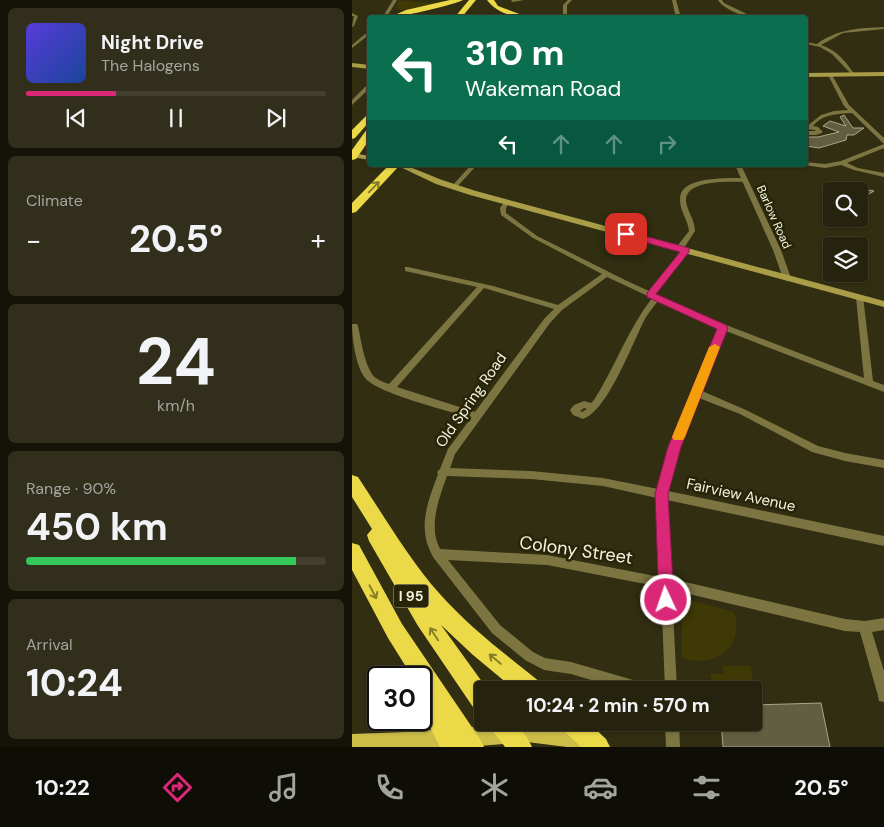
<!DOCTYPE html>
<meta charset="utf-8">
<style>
:root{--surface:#25220e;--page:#312f1c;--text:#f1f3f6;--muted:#a3a49e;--line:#423f2e;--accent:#db2777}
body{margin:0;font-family:"DM Sans",sans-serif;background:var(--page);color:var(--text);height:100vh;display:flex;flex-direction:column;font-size:19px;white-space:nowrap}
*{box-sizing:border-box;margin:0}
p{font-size:16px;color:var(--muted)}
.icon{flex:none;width:28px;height:28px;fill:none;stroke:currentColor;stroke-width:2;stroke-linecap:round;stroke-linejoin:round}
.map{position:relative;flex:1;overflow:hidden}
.panel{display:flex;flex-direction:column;gap:8px;padding:8px;background:#141308;width:352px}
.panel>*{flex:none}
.top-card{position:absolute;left:15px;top:15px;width:441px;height:152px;border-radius:5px;box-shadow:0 1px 4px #0004,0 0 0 1px var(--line);background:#0b6e4f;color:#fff;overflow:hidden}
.controls{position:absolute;left:471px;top:182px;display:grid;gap:10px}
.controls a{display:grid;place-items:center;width:45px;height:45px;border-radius:5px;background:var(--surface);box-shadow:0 1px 4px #0004,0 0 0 1px var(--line);font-size:25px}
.speed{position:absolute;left:15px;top:666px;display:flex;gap:10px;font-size:25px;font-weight:700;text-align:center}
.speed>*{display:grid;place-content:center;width:65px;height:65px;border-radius:50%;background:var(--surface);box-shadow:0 1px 4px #0004,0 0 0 1px var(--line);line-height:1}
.speed .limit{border:2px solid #111;border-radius:8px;background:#fff;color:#111}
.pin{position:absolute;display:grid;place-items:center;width:42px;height:42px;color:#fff;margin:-21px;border-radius:10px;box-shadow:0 2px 8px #0006}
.me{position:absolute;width:55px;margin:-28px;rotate:357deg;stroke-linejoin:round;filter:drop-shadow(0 0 4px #0008)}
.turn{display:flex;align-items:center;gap:18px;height:105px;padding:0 15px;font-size:22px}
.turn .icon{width:65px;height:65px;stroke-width:2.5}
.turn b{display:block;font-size:35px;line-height:42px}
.lanes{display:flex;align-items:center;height:48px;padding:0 15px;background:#0003;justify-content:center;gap:25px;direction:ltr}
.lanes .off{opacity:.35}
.big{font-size:38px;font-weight:700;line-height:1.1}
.panel .widget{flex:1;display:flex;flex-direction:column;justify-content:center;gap:8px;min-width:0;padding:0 18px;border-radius:8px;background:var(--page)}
.panel .dial{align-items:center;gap:0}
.dial b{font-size:65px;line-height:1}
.song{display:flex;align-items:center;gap:15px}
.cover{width:60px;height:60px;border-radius:8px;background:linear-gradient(135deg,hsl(250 70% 55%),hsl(220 70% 35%))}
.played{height:5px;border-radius:2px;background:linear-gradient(90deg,var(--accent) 30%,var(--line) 30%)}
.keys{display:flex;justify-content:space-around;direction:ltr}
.heat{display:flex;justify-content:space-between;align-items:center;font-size:28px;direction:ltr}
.charge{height:8px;border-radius:4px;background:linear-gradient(90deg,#34c759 90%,var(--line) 0)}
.trip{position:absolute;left:122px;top:681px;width:288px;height:50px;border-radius:5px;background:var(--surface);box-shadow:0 1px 4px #0004,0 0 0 1px var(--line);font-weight:700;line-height:50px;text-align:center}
.tabs{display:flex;height:80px;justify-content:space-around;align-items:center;background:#0f0e06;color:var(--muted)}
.tabs .icon{width:35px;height:35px}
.tabs .active{color:var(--accent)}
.tabs b{font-size:22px;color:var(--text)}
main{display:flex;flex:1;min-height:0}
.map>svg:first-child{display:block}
</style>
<main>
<section class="panel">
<div class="widget">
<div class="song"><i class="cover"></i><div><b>Night Drive</b><p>The Halogens</p></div></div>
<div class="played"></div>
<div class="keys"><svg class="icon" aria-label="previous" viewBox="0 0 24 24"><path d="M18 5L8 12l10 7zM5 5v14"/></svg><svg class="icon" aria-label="pause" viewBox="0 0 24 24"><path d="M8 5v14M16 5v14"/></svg><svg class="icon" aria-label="next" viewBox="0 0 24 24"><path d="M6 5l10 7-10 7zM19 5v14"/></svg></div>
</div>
<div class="widget"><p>Climate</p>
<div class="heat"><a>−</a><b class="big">20.5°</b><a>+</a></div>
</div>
<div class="widget dial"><b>24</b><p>km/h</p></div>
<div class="widget"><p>Range · 90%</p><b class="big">450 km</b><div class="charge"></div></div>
<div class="widget"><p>Arrival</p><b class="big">10:24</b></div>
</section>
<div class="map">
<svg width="532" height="747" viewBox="0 0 532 747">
<rect width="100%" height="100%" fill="#312e12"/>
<g fill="#3f3906">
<path d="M47,0L77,3L101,0L50,11L44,7Z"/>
<path d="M338,600L382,612C393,647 363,669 330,658V607Z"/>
<path d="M371,666H399L402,692L401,690H360L358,674H372Z"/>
</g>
<g fill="#625e41" stroke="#aba788">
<path d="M492,115L501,128H512L502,135H495L494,140L467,148L454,146V137H466L487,132L471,126L478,121L494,126L488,117Z"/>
<path d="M498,184L510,189L522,191L508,199V191H496L490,188Z"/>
<path d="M469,703L478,747H371L369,722H401V705Z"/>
</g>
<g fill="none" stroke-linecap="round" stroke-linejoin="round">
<g fill="#7c7542" fill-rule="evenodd">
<path d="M41,0H45L34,18H30Z"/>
<path d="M160,0H172L161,2L159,1Z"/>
<path d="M216,0H220L215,5V18H211V5Z"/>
<path d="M366,0H370L372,3L403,18C393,18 370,8 366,0Z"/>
<path d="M0,13L6,16L2,26L0,27L2,16H0Z"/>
<path d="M532,27V29L491,33L469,45C485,50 494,62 503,75L501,76L480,54L468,47L454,44V42L465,44C485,29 508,28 532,27Z"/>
<path d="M18,30V34L0,48V45Z"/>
<path d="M476,74L480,75L497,105L532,138V144L500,113C485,114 471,114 461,126L466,127L471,132C466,136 460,135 454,135V131H464L463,130L454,129V127L469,115L482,111L496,110L492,106L476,75Z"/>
<path d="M16,84H18V88L0,105V100Z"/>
<path d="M532,144V148L495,163L506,168L532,173V177L502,170L489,165L473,168L452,165H454V162L473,164L489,161Z"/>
<path d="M119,165H125L104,188H100V186Z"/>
<path d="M360,165H388L389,166L386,168L363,167Z"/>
<path d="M377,178H393L396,180L393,182C379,182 333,179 334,201C335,211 343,220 343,231L330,251H324L323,249L337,231C336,220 328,211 328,200C327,179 362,179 377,178Z"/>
<path d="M155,200L158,202L154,208V213L185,236L275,281L297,291L331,248H337V252L303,294L374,325L512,378L504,298L505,296H511L521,381L532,385V392L374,331L350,391L394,410L466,446L493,453L532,460V468L493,461L460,452L388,414L347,398L328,447L316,491L532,536V546L315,500L320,579L493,619L513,621L532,618V630L520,632L532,671V702L527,701L526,696L508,632L493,631L320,590L325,690H313L309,587L195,565L96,560L148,625L181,652L193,658L219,662L295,684L300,685L301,690H273L219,674L192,670L173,660L140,633L81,557C65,528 75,504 86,474L85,472L88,469L96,449L119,418C97,411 28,394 14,379C4,368 0,339 0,324H5L6,326C9,340 12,362 20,374C23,379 31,382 37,384L125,287L53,271V267H56L141,286L206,305L250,274L181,238L149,215L148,208L153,201ZM255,277L300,298C276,329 263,367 242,400L239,403L232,401L222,405L218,410L221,415L231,419C256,411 281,341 294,317C298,311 302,306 306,301L366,328L318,447L306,489L251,478L179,471L98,468L103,454L198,323L210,310ZM132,288L202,309L192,319L123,412L45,387ZM232,408L235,409L230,412L228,411ZM95,476L179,479L251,486L305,498L308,577L195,555L88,549C76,527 87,498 95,476Z"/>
<path d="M313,722H327L328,747H314Z"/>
</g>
<g fill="#7c7542" fill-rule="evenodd">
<path d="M320,0H324L329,18H324Z"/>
<path d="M383,165H389L429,250L439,278L438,280L435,281L431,278L421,250Z"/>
</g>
<g fill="#a99d47" fill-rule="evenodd">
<path d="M0,63L18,65V69L0,67Z"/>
<path d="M532,72V76L454,77V73Z"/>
<path d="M0,153L18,156V160L0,157Z"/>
<path d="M44,165H53L90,180L124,191L532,301V307L118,195L84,184Z"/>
</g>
<path fill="#ccbc48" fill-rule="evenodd" d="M157,724C190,723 216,726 246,740L249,747H215L175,742L114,747H0V734L54,732Z"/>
<g fill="#ebd947" fill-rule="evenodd">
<path d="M98,0H111C105,4 45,18 36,18L54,10Z"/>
<path d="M117,0H124L109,18H102Z"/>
<path d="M135,0H142L146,6L178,18C162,18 145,13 135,0Z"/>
<path d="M18,35V43L14,41V37Z"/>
<path d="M18,112V121L3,138L0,139V130Z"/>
<path d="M18,128V139L4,159L0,160V150L15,129Z"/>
<path d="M37,165H48L4,212L0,213V203Z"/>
<path d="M0,475L6,477C32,516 56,558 87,593C117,627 153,654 188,682L191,690H163L121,655L89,625L136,690H131V713L123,710L66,626L17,541L15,535L20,529L0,497Z"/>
<path d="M0,543L7,545L50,624L128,739L132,747H88L69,710V678H61L36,638L0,570Z"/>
<path d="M137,722H163L176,739L180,747H153L140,730Z"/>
<path d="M208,722H236L254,739L258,747H229L211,730Z"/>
</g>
</g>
<defs><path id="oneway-shaft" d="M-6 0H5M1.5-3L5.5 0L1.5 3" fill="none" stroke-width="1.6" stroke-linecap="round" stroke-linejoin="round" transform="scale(1.25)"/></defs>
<g stroke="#897e28">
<use href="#oneway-shaft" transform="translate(22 187) rotate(-46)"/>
<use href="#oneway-shaft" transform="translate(21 592) rotate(62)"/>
<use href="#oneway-shaft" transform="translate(82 634) rotate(-123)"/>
<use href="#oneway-shaft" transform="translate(143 659) rotate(-140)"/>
</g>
<path fill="#db2777" stroke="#8e194d" d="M274,231L337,248V252L304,294L374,325L376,328L329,447L316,494L322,600L320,606L314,608L309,606L307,600L303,494L316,447L365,329L295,297V293L328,252L271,236L270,234Z"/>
<path fill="#f59e0b" d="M363,344L368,347L333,437L331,440H322L320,437L357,347Z"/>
<g text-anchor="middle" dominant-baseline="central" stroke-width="5" stroke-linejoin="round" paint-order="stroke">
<g font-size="12" fill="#f5f4e3" stroke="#272408">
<text transform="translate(422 217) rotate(66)">Barlow Road</text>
</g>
<rect fill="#272408" stroke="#b7b6a1" stroke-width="1" x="41.5" y="584.5" width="35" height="23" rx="4"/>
<g font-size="14" font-weight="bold" fill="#f5f4e3">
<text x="59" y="596">I 95</text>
</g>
<g font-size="15" fill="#f5f4e3" stroke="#272408">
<text transform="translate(119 400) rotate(-55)">Old Spring Road</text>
<text transform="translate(389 495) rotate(12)">Fairview Avenue</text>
</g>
<g font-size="18" fill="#f5f4e3" stroke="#272408">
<text transform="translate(224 550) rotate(8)">Colony Street</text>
</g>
</g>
</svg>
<div class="controls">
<a><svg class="icon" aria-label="search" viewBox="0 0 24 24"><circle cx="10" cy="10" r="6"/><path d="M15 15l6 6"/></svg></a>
<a><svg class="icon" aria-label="layers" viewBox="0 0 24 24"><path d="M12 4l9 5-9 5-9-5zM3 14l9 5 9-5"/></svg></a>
</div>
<div class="speed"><div class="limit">30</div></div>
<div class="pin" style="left:274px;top:234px;background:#d93025"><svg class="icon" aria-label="arrive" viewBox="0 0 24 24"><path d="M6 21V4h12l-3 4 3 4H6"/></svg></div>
<svg class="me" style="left:314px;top:600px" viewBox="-20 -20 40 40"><circle r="17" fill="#db2777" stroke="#fff" stroke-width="3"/><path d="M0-11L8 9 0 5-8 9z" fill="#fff"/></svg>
<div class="trip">10:24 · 2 min · 570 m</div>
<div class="top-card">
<div class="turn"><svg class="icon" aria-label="left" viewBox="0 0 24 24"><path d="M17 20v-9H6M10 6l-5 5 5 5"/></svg><div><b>310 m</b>Wakeman Road</div></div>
<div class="lanes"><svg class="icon" aria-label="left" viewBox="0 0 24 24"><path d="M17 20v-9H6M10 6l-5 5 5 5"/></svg><svg class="icon off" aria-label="ahead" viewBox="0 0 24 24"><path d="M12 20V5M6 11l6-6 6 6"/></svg><svg class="icon off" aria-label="ahead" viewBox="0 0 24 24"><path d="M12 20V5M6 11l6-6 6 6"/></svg><svg class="icon off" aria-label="right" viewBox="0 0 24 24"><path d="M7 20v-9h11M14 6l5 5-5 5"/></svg></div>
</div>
</div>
</main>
<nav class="tabs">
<b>10:22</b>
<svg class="icon active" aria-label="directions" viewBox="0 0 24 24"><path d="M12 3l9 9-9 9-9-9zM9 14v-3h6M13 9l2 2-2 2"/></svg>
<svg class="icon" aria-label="music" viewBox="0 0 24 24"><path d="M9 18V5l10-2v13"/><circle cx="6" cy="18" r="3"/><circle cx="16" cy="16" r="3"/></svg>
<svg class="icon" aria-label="phone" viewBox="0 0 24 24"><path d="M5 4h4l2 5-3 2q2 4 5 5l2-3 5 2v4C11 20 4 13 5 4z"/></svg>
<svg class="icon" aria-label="climate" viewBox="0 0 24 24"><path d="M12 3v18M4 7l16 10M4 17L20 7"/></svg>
<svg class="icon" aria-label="car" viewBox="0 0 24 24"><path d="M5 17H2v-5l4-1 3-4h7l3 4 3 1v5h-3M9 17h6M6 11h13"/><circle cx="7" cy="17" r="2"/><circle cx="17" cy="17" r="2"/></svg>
<svg class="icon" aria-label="filters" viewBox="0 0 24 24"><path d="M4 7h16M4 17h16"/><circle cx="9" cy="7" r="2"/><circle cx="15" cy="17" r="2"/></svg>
<b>20.5°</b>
</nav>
